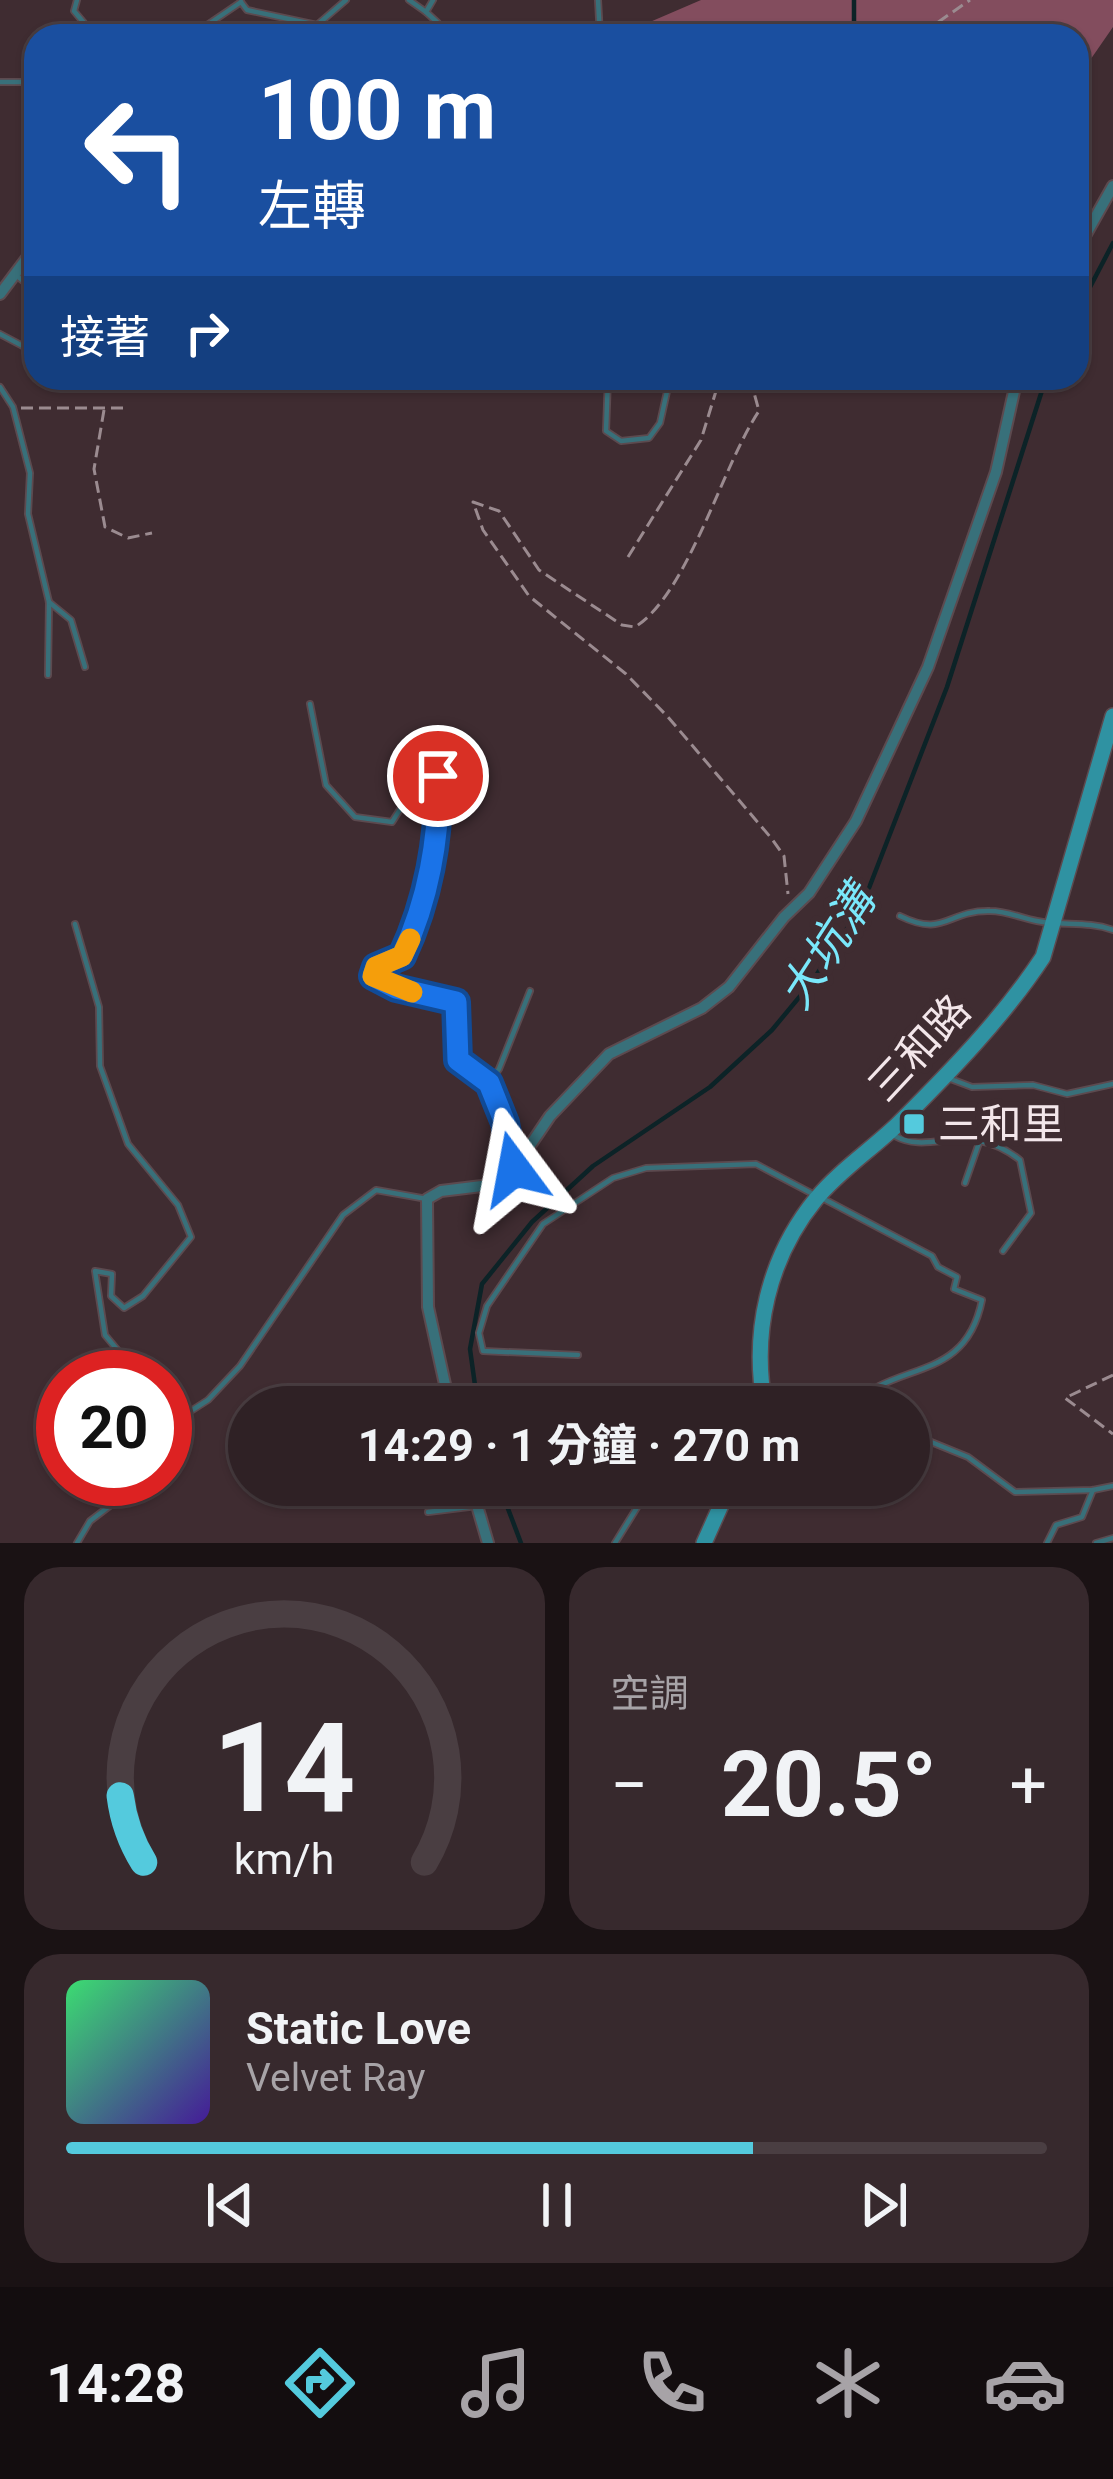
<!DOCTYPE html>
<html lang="zh-TW">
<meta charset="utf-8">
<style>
:root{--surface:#2f2125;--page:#37292d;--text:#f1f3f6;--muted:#a7a3a7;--line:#4a3e42;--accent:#54cadd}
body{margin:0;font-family:Roboto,"Noto Sans TC",sans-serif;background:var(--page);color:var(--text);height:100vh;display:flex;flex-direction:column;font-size:45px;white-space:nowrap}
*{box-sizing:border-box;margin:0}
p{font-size:39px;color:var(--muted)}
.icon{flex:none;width:66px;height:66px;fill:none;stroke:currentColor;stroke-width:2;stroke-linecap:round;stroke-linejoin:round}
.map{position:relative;height:1543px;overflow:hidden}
.panel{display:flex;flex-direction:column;gap:24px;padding:24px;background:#1a1214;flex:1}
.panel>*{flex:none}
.guide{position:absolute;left:24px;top:24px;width:1065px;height:366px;border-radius:36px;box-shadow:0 3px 9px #0004,0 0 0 3px var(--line);background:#1a4fa0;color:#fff;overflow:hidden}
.speed{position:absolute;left:36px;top:1350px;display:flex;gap:24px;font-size:60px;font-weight:700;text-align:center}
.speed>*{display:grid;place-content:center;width:156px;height:156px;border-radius:50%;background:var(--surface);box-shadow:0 3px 9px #0004,0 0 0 3px var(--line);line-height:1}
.speed .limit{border:18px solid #d22;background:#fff;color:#111}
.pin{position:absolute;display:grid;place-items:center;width:102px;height:102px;color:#fff;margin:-51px;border:6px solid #fff;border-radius:50%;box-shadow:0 3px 12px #0007}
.me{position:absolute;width:132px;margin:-66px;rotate:347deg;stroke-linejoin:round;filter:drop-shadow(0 0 9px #0008)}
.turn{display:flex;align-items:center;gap:42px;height:252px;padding:0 36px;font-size:54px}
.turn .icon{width:156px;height:156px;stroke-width:2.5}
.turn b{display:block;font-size:84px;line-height:102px}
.then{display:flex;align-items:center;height:114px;padding:0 36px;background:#0003;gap:24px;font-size:45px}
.big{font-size:90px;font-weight:700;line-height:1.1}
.panel .tile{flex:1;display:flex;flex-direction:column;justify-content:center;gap:18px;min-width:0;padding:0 42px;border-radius:36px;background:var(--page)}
.panel .dial{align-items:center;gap:0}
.dial svg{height:312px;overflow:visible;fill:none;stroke:var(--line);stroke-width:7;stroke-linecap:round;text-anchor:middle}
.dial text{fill:var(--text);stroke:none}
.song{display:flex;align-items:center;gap:36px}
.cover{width:144px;height:144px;border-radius:18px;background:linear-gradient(135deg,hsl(140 70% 55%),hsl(260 70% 35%))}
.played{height:12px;border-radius:6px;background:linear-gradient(90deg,var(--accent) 70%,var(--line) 70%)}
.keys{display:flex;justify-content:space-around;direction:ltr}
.heat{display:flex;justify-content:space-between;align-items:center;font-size:66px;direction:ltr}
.panel .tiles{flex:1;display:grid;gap:24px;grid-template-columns:1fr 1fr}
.tile:last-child{grid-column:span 2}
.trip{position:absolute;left:228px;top:1386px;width:702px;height:120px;border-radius:60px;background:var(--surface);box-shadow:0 3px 9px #0004,0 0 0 3px var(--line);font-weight:700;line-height:120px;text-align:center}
.tab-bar{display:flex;height:192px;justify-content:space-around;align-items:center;background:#130d0f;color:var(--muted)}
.tab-bar .icon{width:84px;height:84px}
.tab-bar .selected{color:var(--accent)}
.tab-bar b{font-size:54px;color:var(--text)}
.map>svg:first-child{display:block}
</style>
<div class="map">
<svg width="1113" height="1543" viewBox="0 0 1113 1543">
<rect width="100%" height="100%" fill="#3f2c31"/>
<path fill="#834d5e" d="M701,0H1113V27L1077,79V36H629V31Z"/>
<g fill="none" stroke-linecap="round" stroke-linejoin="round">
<g stroke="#0c2327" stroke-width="4.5">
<path d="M854,36V0"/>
<path d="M1077,312L1113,243"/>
<path d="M478,1407L470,1349L482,1284L532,1222L593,1166L710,1087L772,1030L811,983L862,906L947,687L1046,378"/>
<path d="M499,1485L521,1543"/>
</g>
<defs>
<g id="lane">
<path d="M77,0L74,11L95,36"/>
<path d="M409,0L426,12"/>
<path d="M433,0L426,12L438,23"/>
<path d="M598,0L600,36"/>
<path d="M241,2L247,10L317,25L346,0"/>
<path d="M191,36L241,2"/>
<path d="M0,82H36"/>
<path d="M17,276L36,291"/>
<path d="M0,334L36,353"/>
<path d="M608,378L606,431L621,441L649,438L660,423L670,378"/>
<path d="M0,387L13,407L30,473L28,514L49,602L48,675"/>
<path d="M49,602L71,620L85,667"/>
<path d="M310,704L326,785L355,817L392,822L422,775L438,776C440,837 428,901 402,955L376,967L373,976L396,988L456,1002L458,1060C502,1093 502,1111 513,1163"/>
<path d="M900,916C945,938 947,910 990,911C1007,911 1021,918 1037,921C1063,926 1088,921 1113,930"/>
<path d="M75,924L99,1007L100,1066L128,1144L178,1205L191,1237L143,1296L124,1308L111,1296L112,1274L95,1271L105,1335L140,1377"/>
<path d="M948,1078L972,1087L1033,1085L1067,1094L1113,1084"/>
<path d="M489,1083L499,1069L530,991"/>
<path d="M895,1136C931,1156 969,1119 1020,1160L1031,1213L1003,1251"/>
<path d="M965,1183L980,1140"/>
<path d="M822,1198L932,1256L938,1267L957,1277L954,1289L982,1300C965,1385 894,1359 852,1407"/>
<path d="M578,1355L483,1351L479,1333L487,1306L543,1224L613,1178L646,1168L756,1164L811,1193"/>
<path d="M165,1398L188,1414"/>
<path d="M165,1432L172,1423L208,1400L240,1366L343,1215L376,1190L427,1199"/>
<path d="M909,1433L968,1457L1015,1492L1093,1490L1113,1486"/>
<path d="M428,1512L477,1506"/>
<path d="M77,1543L90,1521L145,1479"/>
<path d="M615,1543L651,1485"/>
<path d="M1047,1543L1056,1525L1082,1517L1093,1490"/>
<path d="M1096,1543L1113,1538"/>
</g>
<g id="street">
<path d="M1077,250L1113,186"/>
<path d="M0,294L36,246"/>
<path d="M450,1407L428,1307L427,1199L441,1191L490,1185L514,1169L550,1116L609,1054L702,1008L729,987L784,917L809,893L856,821L928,667L996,472L1017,378"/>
<path d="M471,1485L488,1543"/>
</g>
<g id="secondary">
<path d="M765,1407C751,1333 768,1258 816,1199C839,1171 872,1149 898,1124C950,1072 1002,1019 1043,957L1113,716"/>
<path d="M704,1543L730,1485"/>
</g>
</defs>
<use href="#lane" stroke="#5c4a4f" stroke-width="8"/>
<use href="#street" stroke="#5c4a4f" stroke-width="14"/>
<use href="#secondary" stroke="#5c4a4f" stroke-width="18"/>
<g stroke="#9b8b90" stroke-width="3" stroke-dasharray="12 6" stroke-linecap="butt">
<path d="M928,36L931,27L970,0"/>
<path d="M750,378L759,411C722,466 688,594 635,627L622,625L539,570L499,511L473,502L483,530L529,596L626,674L668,717L772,839L784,856L788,894"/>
<path d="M21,408H129"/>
<path d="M104,410L94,469L105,527L128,538L152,533"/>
<path d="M628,557L701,440L716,391L727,378"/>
<path d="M1113,1375L1065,1398L1113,1434"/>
</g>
<use href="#lane" stroke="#38707a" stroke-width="4.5"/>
<use href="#street" stroke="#38707a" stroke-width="10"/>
<use href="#secondary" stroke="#2f92a2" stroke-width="15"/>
</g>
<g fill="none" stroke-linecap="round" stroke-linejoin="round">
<defs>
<path id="route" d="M438,776C440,837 428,901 402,956L376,967L373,976L396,988L456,1002L458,1060L489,1083L505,1123L514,1169"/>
</defs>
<use href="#route" stroke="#114b97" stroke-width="30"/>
<use href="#route" stroke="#1a73e8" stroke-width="21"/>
<path stroke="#f59e0b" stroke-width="21" d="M410,939L402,956L376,967L373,976L412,992"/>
</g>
<rect fill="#54cadd" stroke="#3f2c31" stroke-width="4.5" x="902" y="1112" width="24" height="24" rx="6"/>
<g text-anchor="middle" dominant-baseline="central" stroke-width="12" stroke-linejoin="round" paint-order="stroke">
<g font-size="42" fill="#f3e6ea" stroke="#3f2c31">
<text transform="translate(919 1048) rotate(-47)">三和路</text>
</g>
<g font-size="42" fill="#f3e6ea" stroke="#3f2c31" text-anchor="start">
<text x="938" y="1124">三和里</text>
</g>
<g font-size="45" font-style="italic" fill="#7ae8fb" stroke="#3f2c31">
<text transform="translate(827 947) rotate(-57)">大坑溝</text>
</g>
</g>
</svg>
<div class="speed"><div class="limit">20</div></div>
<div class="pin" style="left:438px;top:776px;background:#d93025"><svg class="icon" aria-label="arrive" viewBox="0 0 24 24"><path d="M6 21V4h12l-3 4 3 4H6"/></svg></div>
<svg class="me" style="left:514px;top:1169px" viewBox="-20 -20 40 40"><path d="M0-17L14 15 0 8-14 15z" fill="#1a73e8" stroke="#fff" stroke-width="4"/></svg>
<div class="trip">14:29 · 1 分鐘 · 270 m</div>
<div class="guide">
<div class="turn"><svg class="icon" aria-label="left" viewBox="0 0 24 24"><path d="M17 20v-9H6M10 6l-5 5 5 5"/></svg><div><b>100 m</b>左轉</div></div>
<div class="then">接著<svg class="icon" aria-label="right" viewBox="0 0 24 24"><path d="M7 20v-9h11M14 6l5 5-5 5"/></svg></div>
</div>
</div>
<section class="panel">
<div class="tiles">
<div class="tile dial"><svg viewBox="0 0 100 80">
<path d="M14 69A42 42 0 1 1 86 69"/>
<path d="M14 69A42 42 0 0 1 8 52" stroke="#54cadd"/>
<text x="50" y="56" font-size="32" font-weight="700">14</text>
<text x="50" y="72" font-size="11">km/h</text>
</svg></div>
<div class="tile"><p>空調</p>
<div class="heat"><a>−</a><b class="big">20.5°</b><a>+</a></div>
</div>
<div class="tile">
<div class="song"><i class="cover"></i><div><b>Static Love</b><p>Velvet Ray</p></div></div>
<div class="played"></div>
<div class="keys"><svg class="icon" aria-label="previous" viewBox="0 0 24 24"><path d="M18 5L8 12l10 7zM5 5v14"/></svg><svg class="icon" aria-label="pause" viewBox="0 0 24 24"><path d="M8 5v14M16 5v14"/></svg><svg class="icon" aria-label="next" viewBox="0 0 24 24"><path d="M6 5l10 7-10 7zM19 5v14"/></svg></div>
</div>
</div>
</section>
<nav class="tab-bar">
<b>14:28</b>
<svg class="icon selected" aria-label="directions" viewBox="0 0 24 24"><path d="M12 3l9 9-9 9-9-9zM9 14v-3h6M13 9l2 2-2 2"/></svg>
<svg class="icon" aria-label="music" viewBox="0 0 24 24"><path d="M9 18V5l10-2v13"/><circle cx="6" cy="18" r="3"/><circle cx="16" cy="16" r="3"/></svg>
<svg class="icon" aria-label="phone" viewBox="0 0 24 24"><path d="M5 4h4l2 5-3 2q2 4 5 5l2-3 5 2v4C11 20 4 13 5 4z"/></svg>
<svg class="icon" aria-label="climate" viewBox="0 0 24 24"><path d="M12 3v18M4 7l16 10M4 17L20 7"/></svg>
<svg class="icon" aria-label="car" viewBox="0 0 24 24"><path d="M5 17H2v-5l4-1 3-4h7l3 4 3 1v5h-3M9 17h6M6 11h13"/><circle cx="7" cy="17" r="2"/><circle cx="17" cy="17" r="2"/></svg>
</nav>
